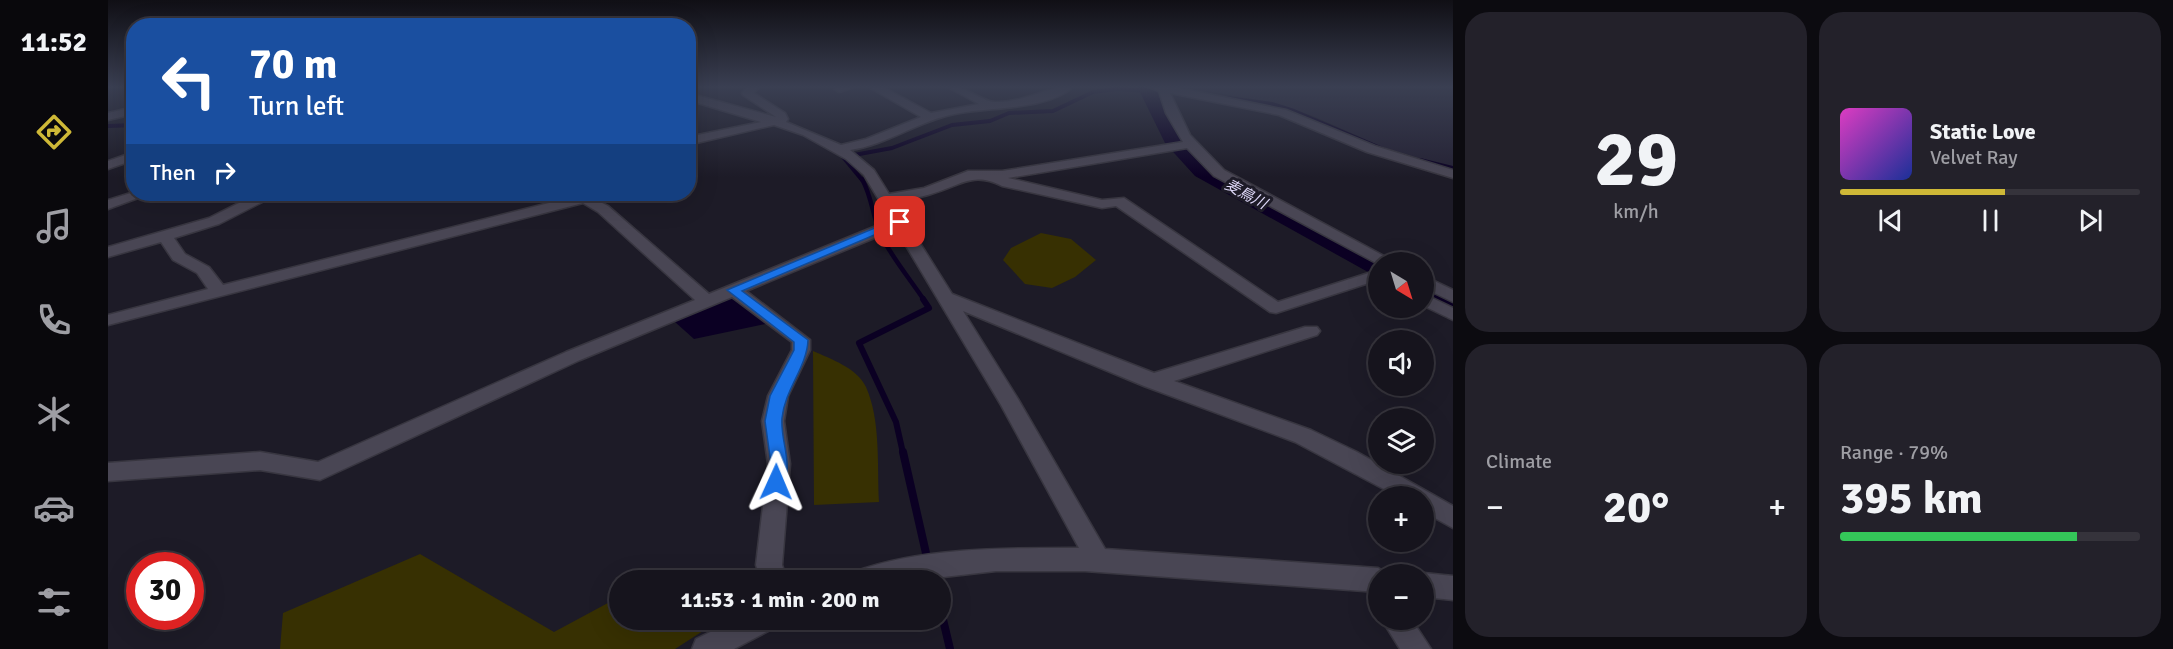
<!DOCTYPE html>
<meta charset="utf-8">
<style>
:root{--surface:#16141d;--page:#23212a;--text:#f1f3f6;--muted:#9e9ea4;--line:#35333b;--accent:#ceb837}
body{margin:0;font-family:Signika,"Noto Sans JP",sans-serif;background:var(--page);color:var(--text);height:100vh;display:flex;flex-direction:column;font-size:22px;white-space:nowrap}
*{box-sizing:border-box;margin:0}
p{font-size:20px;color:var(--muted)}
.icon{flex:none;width:33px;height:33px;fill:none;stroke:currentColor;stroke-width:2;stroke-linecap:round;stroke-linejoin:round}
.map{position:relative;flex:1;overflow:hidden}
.details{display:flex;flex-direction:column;gap:12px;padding:12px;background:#0c0b10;width:720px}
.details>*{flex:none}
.top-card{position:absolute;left:18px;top:18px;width:570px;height:183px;border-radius:24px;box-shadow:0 6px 24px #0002,0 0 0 2px var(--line);background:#1a4fa0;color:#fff;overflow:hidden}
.needle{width:39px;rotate:142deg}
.fabs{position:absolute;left:1260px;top:252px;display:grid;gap:12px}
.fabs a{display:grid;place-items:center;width:66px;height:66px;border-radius:50%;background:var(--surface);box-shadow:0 6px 24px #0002,0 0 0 2px var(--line);font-size:30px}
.speed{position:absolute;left:18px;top:552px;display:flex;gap:12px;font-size:30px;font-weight:700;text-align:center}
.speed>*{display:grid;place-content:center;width:78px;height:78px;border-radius:50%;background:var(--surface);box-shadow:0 6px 24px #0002,0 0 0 2px var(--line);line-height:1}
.speed .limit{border:9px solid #d22;background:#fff;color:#111}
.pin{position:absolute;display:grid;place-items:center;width:51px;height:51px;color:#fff;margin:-26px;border-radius:12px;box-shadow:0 3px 9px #0006}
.me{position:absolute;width:66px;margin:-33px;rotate:1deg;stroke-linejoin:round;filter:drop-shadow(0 0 4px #0008)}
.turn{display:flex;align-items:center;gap:21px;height:126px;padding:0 24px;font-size:27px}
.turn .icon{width:78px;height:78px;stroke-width:2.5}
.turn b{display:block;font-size:42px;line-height:51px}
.then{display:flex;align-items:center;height:57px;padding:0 24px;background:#0003;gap:12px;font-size:22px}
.big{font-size:45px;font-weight:800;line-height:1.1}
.details .widget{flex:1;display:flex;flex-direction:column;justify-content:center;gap:9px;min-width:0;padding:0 21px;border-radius:24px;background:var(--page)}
.details .dial{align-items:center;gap:0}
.dial b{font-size:78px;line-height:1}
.song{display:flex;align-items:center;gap:18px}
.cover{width:72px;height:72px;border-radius:9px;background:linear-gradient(135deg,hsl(310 70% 55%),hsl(230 70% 35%))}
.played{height:6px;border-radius:3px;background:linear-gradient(90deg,var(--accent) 55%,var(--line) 55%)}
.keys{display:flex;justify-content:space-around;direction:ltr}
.heat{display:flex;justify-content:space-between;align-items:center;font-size:33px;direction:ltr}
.charge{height:9px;border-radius:4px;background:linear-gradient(90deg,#34c759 79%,var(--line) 0)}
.details .tiles{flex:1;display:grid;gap:12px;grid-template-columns:repeat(2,1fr)}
.trip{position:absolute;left:501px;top:570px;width:342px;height:60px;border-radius:30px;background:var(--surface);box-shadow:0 6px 24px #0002,0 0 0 2px var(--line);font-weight:800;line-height:60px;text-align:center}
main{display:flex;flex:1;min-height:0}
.tabs{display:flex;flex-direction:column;width:108px;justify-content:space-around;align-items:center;background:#09080c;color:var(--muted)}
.tabs .icon{width:42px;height:42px}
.tabs .current{color:var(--accent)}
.tabs b{font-size:27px;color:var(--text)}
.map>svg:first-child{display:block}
</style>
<main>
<nav class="tabs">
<b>11:52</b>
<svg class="icon current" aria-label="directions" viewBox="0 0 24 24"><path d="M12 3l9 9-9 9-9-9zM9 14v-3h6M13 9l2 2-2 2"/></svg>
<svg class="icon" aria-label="music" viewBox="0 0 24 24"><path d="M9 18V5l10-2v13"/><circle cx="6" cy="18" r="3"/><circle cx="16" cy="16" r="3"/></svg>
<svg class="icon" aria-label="phone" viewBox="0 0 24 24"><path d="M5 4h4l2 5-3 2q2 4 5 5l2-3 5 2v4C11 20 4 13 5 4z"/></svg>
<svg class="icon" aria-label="climate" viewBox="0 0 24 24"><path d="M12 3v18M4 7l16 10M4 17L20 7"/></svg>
<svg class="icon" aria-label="car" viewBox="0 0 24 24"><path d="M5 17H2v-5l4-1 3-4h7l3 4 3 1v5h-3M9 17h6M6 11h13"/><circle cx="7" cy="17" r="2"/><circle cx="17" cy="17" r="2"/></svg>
<svg class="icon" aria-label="filters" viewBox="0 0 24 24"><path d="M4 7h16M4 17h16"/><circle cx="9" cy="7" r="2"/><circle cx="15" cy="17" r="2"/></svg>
</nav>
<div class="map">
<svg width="1345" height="649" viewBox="0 0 1345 649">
<rect width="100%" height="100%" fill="#1d1b27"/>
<path fill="#242133" d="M1066,86H1345V168L1274,147L1205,116L1163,102Z"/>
<g fill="#373002">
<path d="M933,233L963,239L988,260L967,277L944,288L917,284L895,260L903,248Z"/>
<path d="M705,351C723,359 749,368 758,387C773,421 769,465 771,502L706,505Z"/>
<path d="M312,554L446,632L511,597L512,620H612L567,649H172L175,613Z"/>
</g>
<path fill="#0b0023" d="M617,298L629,300L662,323L586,339L567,322Z"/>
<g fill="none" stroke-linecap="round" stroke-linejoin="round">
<g stroke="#0b0023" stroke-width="4">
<path d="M1119,98L1164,104L1186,111L1277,150"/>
<path d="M0,126L26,125"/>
<path d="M1312,160L1345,168"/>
<path d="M754,180L735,157L784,148L844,125L882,121L901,113L945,111L985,92L1009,89L1041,91"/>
</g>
<path stroke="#0b0023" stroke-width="4.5" d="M754,179C765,199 764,217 774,237C785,259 802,279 816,300"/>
<path stroke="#0b0023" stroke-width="6" d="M795,453L788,422L751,343L821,308L815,299"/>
<g stroke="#0b0023" stroke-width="8">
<path d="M795,452L820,562"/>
<path d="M832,607L842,649"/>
</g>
<g fill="#0b0023" fill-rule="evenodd">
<path d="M1029,86H1047L1077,140L1103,166L1282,262H1270V274L1260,272L1087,176L1057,143Z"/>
<path d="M1316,281L1345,293V314L1316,302Z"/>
</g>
<defs>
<g id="minor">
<path d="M640,86H652L646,93L677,113L680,119L678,122L733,145L758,139L813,117L759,86H773L823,113L871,104L838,86C860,86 872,101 887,102C915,103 940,86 966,86C939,112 877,106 842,115C807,123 778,145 742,150L766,170L781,194L816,188L860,171H894L1075,142L1058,113L1051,91L1038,86H1061L1178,110L1267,146L1345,170V178L1259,152L1171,115L1062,93L1082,135L1116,170L1287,262L1270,264L1106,176L1079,148L900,178L994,200L1016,198L1170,302L1270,270V280L1168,313L1162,312L1008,206L994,208L894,186C864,171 852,186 823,194C811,198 798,199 786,202L844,294L1046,373L1197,327H1209L1212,331L1209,335L1066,381L1203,430L1249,452L1345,506V528L1316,512V496H1289L1187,442L1036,386L855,311L910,399L997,549L1270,568L1280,574H1270V592L977,571H888L809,580H742L746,572C813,547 900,548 971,548L893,405L788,229L638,291L702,340V350L680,396L676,421L682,464L674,565L679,580H653L648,565L660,464L654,421L660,396L684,350V342L624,297L472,360L212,480L152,470L0,481V463L152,452L210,462L458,352L587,300L490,212L475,203L0,325V315L100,289L89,273L65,260L53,242L0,257V247L101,218L149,194H166L164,197L111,224L66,238L77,254L101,267L115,285L477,194L500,206L601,294L783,220L756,175L738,159L695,135L666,125L580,145V137L653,122L580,100V93L668,117L635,95L634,93Z"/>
<path d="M750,86L731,92L726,89L729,86Z"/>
<path d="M26,107V114L0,120V113Z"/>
<path d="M26,152V160L0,169V161Z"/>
<path d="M26,192L41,194L0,209V200Z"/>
<path d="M1316,276L1345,290V302L1316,288Z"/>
<path d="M1316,294L1345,308V320L1316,306Z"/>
<path d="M1316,573L1345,576V600L1316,597V574H1313Z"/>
<path d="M627,620H668L664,629L626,649H584L588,639Z"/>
<path d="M1274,620H1304L1323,649H1292Z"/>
</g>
</defs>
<use href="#minor" stroke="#383640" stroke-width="3"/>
<use href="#minor" fill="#494654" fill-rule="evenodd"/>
</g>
<linearGradient id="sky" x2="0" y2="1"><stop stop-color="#100f15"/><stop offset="0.49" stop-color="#3a3f52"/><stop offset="1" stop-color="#3a3f52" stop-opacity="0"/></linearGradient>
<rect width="1345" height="177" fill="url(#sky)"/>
<path fill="#1a73e8" stroke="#114b97" stroke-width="1.5" d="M788,219L797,222L634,291L700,340C699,367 677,389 674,418C672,441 686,464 675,487H662L660,482L663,464L657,421L662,396L686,350V342L619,290Z"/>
<g text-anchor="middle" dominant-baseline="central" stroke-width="6" stroke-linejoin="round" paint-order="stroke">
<g font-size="15" font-style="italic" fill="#e0dafa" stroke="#1d1b27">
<text transform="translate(1138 194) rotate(28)">麦鳥川</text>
</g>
</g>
</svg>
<div class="fabs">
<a><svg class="needle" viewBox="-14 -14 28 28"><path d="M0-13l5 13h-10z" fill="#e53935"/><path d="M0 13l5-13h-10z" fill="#9e9ea4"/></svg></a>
<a><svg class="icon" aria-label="sound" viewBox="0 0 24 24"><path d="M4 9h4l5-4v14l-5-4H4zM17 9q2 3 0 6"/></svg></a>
<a><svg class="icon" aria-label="layers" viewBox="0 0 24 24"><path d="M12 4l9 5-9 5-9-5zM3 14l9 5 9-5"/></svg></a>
<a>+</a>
<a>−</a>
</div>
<div class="speed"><div class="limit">30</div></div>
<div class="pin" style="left:792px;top:222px;background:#d93025"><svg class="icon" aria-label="arrive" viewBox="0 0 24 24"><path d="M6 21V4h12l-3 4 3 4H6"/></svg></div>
<svg class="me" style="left:668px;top:482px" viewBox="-20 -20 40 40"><path d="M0-17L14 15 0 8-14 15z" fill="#1a73e8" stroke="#fff" stroke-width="4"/></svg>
<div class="trip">11:53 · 1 min · 200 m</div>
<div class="top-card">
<div class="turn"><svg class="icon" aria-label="left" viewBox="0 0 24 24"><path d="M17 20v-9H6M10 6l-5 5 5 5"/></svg><div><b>70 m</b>Turn left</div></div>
<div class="then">Then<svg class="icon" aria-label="right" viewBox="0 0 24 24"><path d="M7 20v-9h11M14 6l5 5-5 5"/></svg></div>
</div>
</div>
<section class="details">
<div class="tiles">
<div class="widget dial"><b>29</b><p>km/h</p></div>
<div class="widget">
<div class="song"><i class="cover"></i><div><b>Static Love</b><p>Velvet Ray</p></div></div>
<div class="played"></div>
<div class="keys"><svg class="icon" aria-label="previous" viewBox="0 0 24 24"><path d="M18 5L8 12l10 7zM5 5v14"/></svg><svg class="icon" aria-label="pause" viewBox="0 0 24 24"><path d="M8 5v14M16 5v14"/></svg><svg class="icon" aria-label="next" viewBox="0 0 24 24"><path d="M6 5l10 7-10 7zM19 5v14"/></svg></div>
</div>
<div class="widget"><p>Climate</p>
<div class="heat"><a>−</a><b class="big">20°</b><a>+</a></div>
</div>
<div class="widget"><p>Range · 79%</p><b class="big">395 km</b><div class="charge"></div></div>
</div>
</section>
</main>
